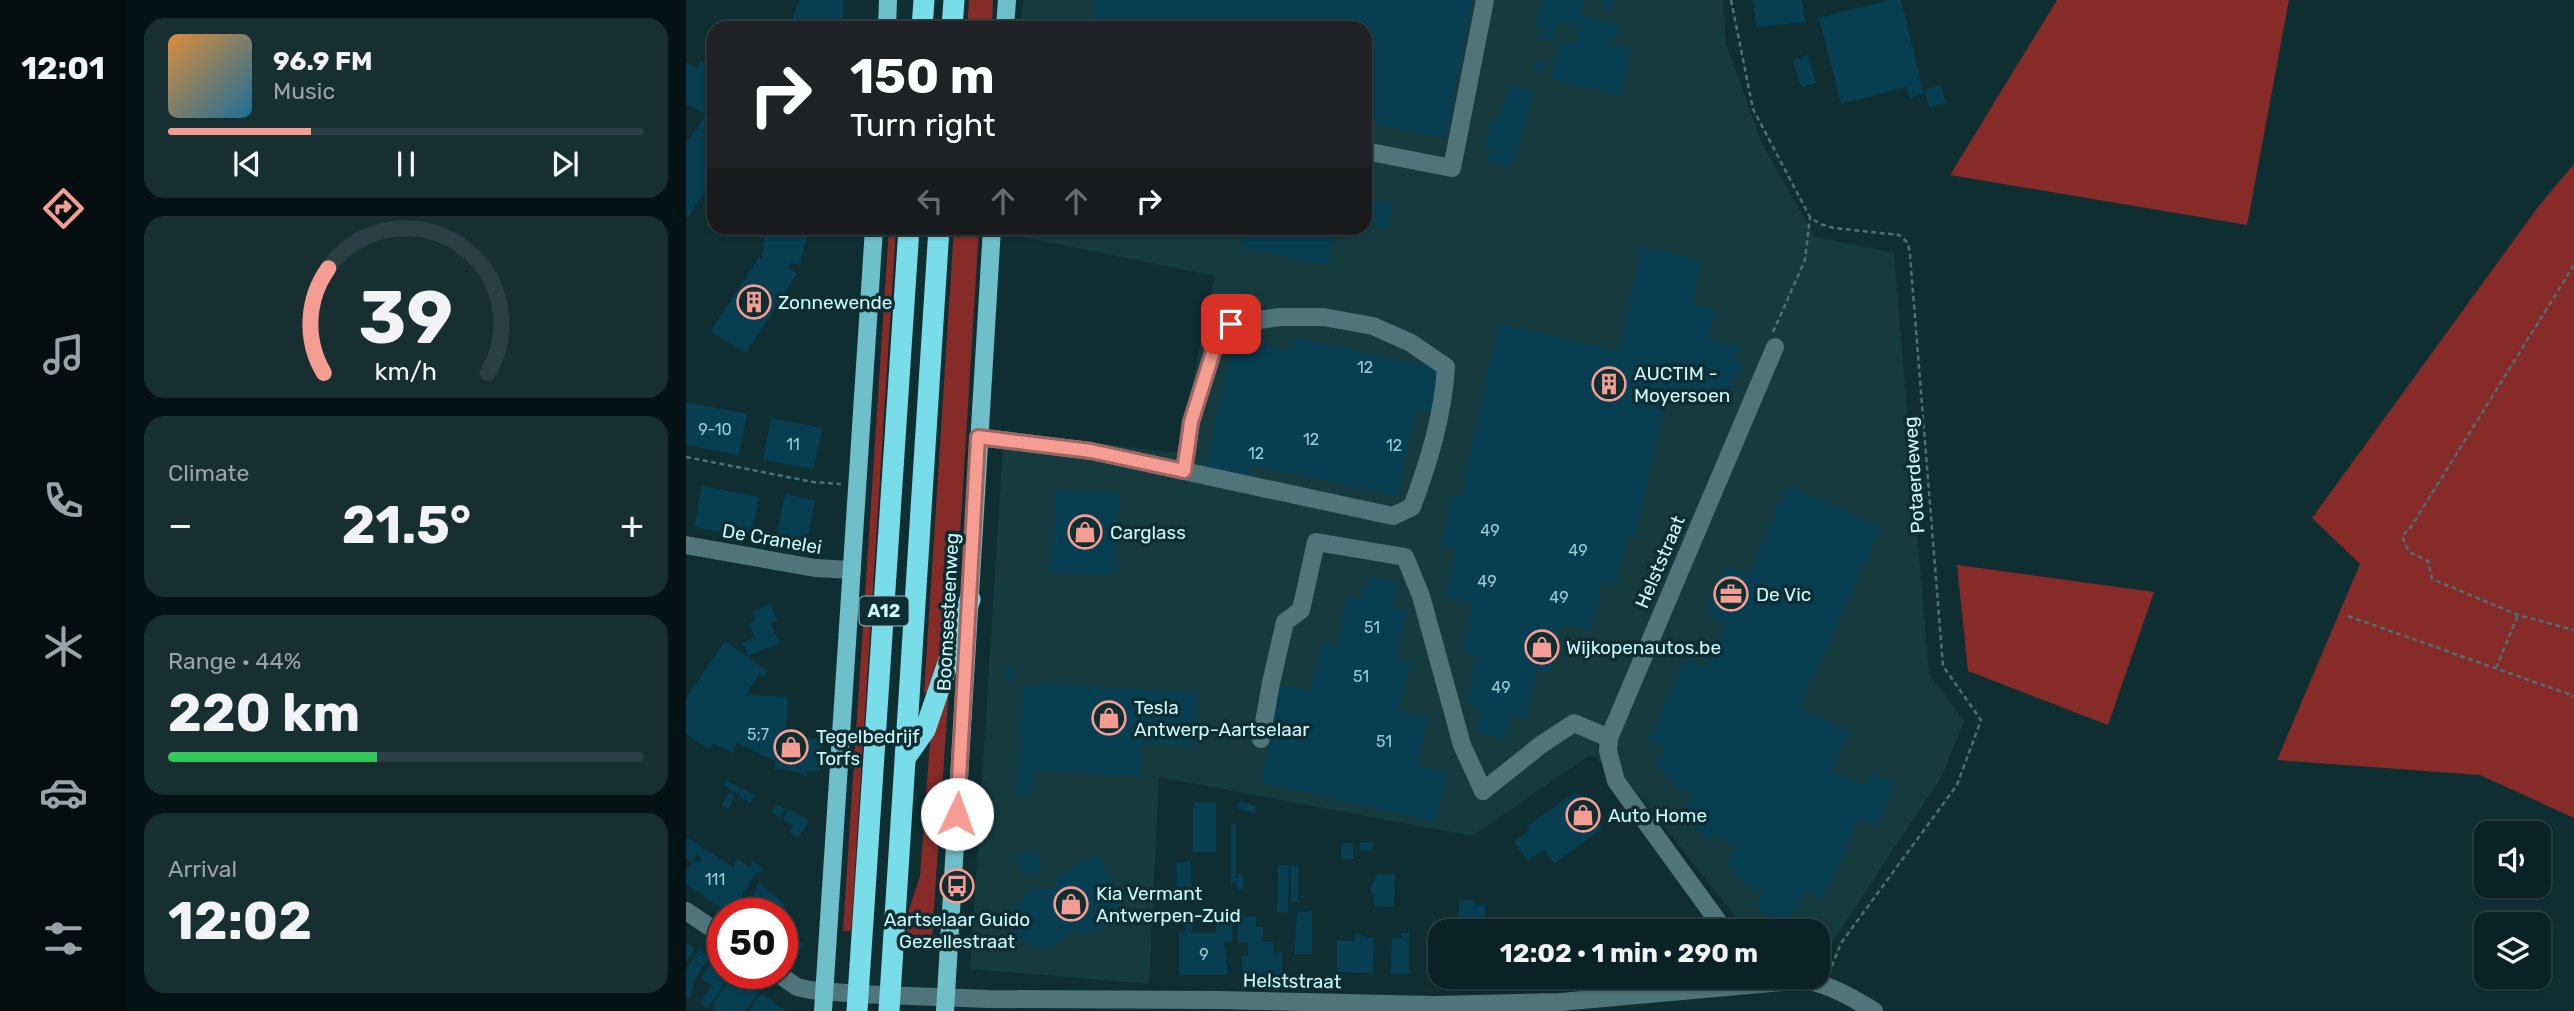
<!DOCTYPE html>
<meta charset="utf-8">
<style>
:root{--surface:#0a2226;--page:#182f32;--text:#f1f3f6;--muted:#99a4a7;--line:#2a3f43;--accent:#f59c93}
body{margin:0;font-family:Rubik,sans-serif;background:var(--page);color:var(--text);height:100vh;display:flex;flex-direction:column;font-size:26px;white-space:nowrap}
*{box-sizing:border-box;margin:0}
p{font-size:23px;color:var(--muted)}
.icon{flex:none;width:38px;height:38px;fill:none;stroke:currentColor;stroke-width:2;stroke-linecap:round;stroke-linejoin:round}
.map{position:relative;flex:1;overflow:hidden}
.sheet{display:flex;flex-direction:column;gap:18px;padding:18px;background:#061315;width:560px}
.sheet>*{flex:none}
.top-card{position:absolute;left:21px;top:21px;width:665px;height:214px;border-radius:21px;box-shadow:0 2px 5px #0004,0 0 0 2px var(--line);background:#202124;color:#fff;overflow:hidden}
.fabs{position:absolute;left:1788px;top:821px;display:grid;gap:14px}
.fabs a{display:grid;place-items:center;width:77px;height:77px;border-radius:14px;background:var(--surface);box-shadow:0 2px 5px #0004,0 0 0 2px var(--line);font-size:35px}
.speed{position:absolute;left:21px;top:898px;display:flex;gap:14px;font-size:35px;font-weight:700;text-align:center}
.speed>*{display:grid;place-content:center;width:91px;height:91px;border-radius:50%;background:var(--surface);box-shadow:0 2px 5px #0004,0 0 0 2px var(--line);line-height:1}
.speed .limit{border:10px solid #d22;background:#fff;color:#111}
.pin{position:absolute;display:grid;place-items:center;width:60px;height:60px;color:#fff;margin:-30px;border-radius:14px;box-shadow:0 4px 10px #0006}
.me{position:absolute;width:77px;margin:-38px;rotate:3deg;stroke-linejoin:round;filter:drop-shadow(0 0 5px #0008)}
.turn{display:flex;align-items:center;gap:24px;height:147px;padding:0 28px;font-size:32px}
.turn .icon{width:91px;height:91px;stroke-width:2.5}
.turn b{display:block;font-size:49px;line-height:60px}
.lanes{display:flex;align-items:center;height:66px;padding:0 28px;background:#0003;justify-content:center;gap:35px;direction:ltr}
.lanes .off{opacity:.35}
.big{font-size:52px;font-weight:700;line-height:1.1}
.sheet .tile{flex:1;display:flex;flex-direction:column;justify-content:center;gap:10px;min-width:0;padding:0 24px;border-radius:21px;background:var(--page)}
.sheet .dial{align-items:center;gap:0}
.dial svg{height:182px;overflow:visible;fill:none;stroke:var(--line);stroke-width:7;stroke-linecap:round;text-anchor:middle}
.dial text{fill:var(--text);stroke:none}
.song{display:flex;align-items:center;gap:21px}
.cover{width:84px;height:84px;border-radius:10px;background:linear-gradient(135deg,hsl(30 70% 55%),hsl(200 70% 35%))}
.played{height:7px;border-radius:4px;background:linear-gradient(90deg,var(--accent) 30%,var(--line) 30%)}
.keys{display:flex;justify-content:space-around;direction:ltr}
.heat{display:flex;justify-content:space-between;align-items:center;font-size:38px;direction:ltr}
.charge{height:10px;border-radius:5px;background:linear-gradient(90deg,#34c759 44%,var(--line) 0)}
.trip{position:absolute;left:742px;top:919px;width:402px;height:70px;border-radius:21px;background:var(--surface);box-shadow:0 2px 5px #0004,0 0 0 2px var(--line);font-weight:700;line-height:70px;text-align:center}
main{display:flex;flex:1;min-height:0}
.dock{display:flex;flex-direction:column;width:126px;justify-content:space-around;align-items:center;background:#040e0f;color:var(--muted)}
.dock .icon{width:49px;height:49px}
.dock .on{color:var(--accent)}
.dock b{font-size:32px;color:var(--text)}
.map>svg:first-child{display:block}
</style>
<main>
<nav class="dock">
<b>12:01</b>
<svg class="icon on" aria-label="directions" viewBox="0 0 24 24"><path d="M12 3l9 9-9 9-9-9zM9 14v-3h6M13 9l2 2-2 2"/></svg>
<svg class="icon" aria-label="music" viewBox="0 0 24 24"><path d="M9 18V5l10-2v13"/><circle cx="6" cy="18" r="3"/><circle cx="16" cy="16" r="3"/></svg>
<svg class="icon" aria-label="phone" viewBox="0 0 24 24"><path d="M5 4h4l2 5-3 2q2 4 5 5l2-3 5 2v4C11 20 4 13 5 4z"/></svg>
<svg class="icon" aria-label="climate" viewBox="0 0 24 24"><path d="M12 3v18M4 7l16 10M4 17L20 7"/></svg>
<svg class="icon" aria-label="car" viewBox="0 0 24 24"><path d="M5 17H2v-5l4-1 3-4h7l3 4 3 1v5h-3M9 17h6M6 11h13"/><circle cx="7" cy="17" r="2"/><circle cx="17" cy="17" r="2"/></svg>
<svg class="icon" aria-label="filters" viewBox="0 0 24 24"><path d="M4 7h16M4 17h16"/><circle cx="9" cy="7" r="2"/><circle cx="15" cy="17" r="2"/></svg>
</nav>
<section class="sheet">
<div class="tile">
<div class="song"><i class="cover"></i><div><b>96.9 FM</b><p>Music</p></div></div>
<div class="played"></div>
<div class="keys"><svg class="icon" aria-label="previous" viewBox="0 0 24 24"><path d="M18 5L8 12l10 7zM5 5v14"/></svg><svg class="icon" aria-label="pause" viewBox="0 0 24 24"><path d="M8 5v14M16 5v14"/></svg><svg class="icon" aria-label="next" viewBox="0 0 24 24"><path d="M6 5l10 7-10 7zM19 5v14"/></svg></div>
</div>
<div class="tile dial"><svg viewBox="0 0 100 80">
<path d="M14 69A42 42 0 1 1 86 69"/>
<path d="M14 69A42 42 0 0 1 16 23" stroke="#f59c93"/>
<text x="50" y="56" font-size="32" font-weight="700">39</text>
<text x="50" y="72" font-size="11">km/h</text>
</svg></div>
<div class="tile"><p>Climate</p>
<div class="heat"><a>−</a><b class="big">21.5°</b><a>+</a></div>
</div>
<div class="tile"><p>Range · 44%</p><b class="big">220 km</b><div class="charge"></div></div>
<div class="tile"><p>Arrival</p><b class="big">12:02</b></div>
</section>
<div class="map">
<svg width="1888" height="1011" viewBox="0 0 1888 1011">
<rect width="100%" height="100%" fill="#0e2e32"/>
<path fill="#163b3f" d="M337,0H1037L1040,44L1076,143L1129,237L1208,253L1243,674L1278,721L1256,776L1135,959H1132V931H1061L938,776L904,755L786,836L473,777L463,984L284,969L318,431L491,453L529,276L322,234L323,228H679V28H335Z"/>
<g fill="#862b28">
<path d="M283,0H307L306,28H281Z"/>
<path d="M1371,0H1603L1561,225L1264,175Z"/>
<path d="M1888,164V818L1794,775L1591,760L1674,564L1626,518L1852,207Z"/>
<path d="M203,228H210L165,931H157Z"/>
<path d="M268,228H293L269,616L243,692L238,693Z"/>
<path d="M1271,565L1468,592L1422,725L1282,671Z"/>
<path d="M263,687L246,937L221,935L222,913L234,876L245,729Z"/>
</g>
<g fill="#073e51">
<path d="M114,0H158L156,28H102Z"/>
<path d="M409,0H683L693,2L694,0H786L759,138L679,122V28H407Z"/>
<path d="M857,0H900L895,15L934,25L931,38L924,37L922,44L944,49L934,95L866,79L874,41L889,45L891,26L873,20L866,42L855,38L858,30L849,27Z"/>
<rect x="917" y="0" width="9" height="9"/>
<path d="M1067,0H1116L1119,22L1070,27Z"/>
<path d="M1202,0H1215L1238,94L1223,98L1221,87L1155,104L1133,18Z"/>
<path d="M1122,55L1130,83L1115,87L1107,60Z"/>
<path d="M14,61L28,67V176L0,220V144L21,114L0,104V63L12,68Z"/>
<path d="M850,61L858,64L855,74L847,72Z"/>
<path d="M824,85L848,92L825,168L801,161L805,149L799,147L807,118L813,120Z"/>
<path d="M1255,85L1260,103L1243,107L1238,89Z"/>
<path d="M679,198L707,203L702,228L679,224Z"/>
<path d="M80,228H123L114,265L105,263L102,268L111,274L60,353L25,331L73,257L76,259Z"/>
<path d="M559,228H649L642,265L555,248Z"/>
<path d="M956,247L1015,260L1006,304L1030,309L1023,339L1053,346L1049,362L1055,364L1053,375L1047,374L1040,405L981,392L949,537L941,535L930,584L915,581L905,630L876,623L865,673L850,669L840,718L825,714L820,739L790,732L795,707L781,704L791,656L777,653L788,604L759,597L770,549L755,545L766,496L775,497L813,324L933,351Z"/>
<path d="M608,337L754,369L745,413L730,410L711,496L566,465L563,479L520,469L548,338L605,351Z"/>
<path d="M0,402L61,414L53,455L0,445Z"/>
<path d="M85,418L136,428L128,469L77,460Z"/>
<path d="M1102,485L1195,527L1113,708L1163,731L1145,770L1179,786L1185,773L1210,784L1190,825L1173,818L1137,899L1118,890L1103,923L1070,908L1077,891L1059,885L1041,863L1050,845L1028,834L1019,840L1000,811L1007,794L990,787L971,764L979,748L963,741L999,658L1021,668L1040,623L1018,613L1040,565L1062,575Z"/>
<path d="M16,486L73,497L65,538L8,527Z"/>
<path d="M370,489L433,492L429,575L365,572Z"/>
<path d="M99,494L129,500L119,555L88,550Z"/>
<path d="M682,576L712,583L706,607L721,610L710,658L725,662L713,711L742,717L732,765L761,772L750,822L575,782L596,685L625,691L636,642L651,645L662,597L676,600Z"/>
<path d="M85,604L91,620L84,623L94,643L62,656L57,643L69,637L63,624L69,621L66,612Z"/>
<path d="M39,641L82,671L78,677L73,674L60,695L102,697L100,730H111V738L136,739L134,771H121L120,776L104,770L89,769V761L51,743L47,753L27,744L23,749L0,734V698Z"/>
<path d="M320,668H327V681H319Z"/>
<path d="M355,683L512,694L509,746L456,743L454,777L348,770L346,794L330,793L337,685L354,686Z"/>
<path d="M40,781L56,788L52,794L37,785Z"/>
<path d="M57,788L69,795L64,803L52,796Z"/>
<path d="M890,792L916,829L868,864L858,849L842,861L828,842L844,830L841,826Z"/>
<path d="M43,793L49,796L42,809L36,805Z"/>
<path d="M553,801L570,806L569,814L552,809Z"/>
<rect x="507" y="802" width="23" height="50"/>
<path d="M91,804L100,810L95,818L86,813Z"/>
<path d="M103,809L123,821L112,838L103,832L107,826L97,820Z"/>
<path d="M545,824H550V878H552V874H557L558,889H551V883H545Z"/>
<path d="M0,837L47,867L52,859L63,867L67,861L77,868L73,874L71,872L44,914L0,884V871L8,860L12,863L16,858L11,854L6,862L0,857Z"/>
<path d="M674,842L687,843L686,851L674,850Z"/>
<path d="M656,843H667L668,859H655Z"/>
<path d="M351,851L356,871L336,876L330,856Z"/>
<path d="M414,855L442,916L402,935L384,929L379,939L370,946L358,948L347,947L337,940L330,931L328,920L330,909L335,899L347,892L346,888L355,886L368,888L373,874Z"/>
<path d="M505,862L506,891H491L490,863Z"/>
<path d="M592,865H603L602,913L591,912Z"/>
<rect x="605" y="865" width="7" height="37"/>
<path d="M691,874H709L708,907L688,906V894H685V887Z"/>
<path d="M73,882L99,904L92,914H53L71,889L69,888Z"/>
<path d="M773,900H788V905L799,904V931H772Z"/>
<path d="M626,911V954H608L611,912Z"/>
<path d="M500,912H506V933H530V917H546V942H538L542,975H493V933H498V930H500Z"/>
<path d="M96,915L111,925L108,930L112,932L107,938L118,945L104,964L96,958Z"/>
<path d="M570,916V927H577V942H587L588,953L596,952V975H556V956H562V942L552,943V917Z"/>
<path d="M993,923L994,931H979L978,925Z"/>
<path d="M669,933L688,939L687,973L651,972V940L669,941Z"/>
<path d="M715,933H723V974H705L706,938H715Z"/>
<path d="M0,943L9,949L0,962Z"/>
<path d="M13,950L23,957L8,981L4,998L0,997V974L2,971L0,969Z"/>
<path d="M26,962L37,969V973L45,974L22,1008L14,1003L26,985L15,978Z"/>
<path d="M48,973L74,991L60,1011H27L30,1006L27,1003Z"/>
<path d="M75,994L86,1001L100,1011H63Z"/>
</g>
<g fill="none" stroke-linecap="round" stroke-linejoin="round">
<g stroke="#4c7175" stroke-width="2.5" stroke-dasharray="5 3.5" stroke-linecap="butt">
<path d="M1045,0L1067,109L1124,217L1134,224L1148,228L1213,235L1222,243L1224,255L1257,666L1295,720L1271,785L1155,943L1144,971"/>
<path d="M1888,265L1725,527L1716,536L1723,552L1742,561L1746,579L1832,615L1888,630"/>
<path d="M1087,332L1119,260L1124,217"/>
<path d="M0,457L127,482L155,484"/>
<path d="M1662,616L1888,696"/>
<path d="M1810,668L1832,615"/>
<path d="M227,946L245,947"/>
</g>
<g stroke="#4f7479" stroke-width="18">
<path d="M679,151L766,168L799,0"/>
<path d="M292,437L405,451L707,516L726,507C743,461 757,416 760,367L725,343L687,326L637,317H594L545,324L532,336L505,422L498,471"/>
<path d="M0,545L129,568L166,570"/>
<path d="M575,739L585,683L599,622L615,610L630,542L719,557L735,596L776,745L797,791L856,744L888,723L923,738"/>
<path d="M0,911L37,936"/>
<path d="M1039,931L930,781L922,751L923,738L1089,347"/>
<path d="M91,973L111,987L124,990L172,994L302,999L533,1000L748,1005L874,1002L1118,980C1145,985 1165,997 1188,1011"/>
</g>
<g stroke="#6ebfc9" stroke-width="18">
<path d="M201,28L202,0"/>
<path d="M319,28L321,0"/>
<path d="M137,1011L188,228"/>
<path d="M259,1011L306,228"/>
</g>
<g stroke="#79dce9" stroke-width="21">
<path d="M236,28L238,0"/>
<path d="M266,28L268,0"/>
<path d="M220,757L239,730L284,599"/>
<path d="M171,1011L223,228"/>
<path d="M203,1011L253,228"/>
</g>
</g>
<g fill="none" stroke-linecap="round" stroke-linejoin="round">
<defs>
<path id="route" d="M271,814L292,437L405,451L498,471L505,422L532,336L545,324"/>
</defs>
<use href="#route" stroke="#9f6560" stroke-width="18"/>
<use href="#route" stroke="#f59c93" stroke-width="12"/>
</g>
<defs>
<symbol id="building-ring" viewBox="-11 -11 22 22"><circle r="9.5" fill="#0e2e32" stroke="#f59c93" stroke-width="1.5"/><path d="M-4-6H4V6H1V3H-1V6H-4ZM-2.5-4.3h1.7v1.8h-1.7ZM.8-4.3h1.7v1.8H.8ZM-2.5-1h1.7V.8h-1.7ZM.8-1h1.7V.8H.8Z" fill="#f59c93"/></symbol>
<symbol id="shop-ring" viewBox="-11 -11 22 22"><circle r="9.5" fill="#0e2e32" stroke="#f59c93" stroke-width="1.5"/><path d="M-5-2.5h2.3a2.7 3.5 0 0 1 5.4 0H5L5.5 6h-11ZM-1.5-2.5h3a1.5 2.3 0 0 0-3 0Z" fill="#f59c93"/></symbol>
<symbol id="office-ring" viewBox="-11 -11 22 22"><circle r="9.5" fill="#0e2e32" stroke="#f59c93" stroke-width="1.5"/><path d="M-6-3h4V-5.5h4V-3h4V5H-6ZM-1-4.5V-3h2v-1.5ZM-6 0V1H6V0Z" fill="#f59c93"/></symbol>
<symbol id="bus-ring" viewBox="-11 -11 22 22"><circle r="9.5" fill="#0e2e32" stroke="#f59c93" stroke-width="1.5"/><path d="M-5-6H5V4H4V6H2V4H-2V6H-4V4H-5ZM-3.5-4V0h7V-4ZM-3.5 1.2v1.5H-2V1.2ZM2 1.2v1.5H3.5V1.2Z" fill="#f59c93"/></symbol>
</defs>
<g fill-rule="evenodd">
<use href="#building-ring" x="49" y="283" width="38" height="38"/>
<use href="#building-ring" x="904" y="365" width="38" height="38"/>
<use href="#shop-ring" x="380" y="513" width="38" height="38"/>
<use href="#office-ring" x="1026" y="575" width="38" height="38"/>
<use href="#shop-ring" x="837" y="628" width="38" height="38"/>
<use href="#shop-ring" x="404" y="699" width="38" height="38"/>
<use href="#shop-ring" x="86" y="728" width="38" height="38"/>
<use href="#shop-ring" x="878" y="796" width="38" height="38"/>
<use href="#bus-ring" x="252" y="867" width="38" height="38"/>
<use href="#shop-ring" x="366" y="885" width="38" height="38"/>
</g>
<g text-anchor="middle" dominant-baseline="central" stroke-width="7" stroke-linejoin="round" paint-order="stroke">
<g font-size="16" fill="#9acad4">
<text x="679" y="367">12</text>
<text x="29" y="429">9-10</text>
<text x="625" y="439">12</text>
<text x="107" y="444">11</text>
<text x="708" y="445">12</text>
<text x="570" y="453">12</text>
<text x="804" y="530">49</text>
<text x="892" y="550">49</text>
<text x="801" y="581">49</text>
<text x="873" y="597">49</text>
<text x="686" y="627">51</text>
<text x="675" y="676">51</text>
<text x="815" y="687">49</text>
<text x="72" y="734">5;7</text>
<text x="698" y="741">51</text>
<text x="29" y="879">111</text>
<text x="518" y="954">9</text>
</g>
<rect fill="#0e2e32" stroke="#92bcc2" stroke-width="2" x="173.5" y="596.5" width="49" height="29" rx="5"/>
<g font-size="18" font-weight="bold" fill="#cbf9ff">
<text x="198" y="611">A12</text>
</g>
<g font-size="19" fill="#cbf9ff" stroke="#0e2e32" text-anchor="start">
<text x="92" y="302">Zonnewende</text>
<text x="948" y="373">AUCTIM -<tspan x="948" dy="22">Moyersoen</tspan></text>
<text x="424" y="532">Carglass</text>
<text x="1070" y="594">De Vic</text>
<text x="880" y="647">Wijkopenautos.be</text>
<text x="448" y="707">Tesla<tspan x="448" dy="22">Antwerp-Aartselaar</tspan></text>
<text x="130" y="736">Tegelbedrijf<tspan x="130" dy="22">Torfs</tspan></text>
<text x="922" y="815">Auto Home</text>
<text x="410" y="893">Kia Vermant<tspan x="410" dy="22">Antwerpen-Zuid</tspan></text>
<text x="271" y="919" text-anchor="middle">Aartselaar Guido<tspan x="271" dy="22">Gezellestraat</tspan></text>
</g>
<g font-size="19" fill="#cbf9ff" stroke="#0e2e32">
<text transform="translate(1228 475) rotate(-94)">Potaerdeweg</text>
<text transform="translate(86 539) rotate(10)">De Cranelei</text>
<text transform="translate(974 562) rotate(-67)">Helststraat</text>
<text transform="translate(262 612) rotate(-87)">Boomsesteenweg</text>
<text transform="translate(606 981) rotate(1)">Helststraat</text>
</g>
</g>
</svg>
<div class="fabs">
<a><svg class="icon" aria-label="sound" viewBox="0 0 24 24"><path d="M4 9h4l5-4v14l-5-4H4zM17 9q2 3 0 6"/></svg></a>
<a><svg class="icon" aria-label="layers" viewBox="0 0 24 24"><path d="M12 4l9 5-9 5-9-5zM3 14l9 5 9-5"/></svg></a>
</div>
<div class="speed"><div class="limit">50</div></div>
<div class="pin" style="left:545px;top:324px;background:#d93025"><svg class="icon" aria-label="arrive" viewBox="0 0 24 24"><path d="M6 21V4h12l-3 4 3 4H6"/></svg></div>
<svg class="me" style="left:271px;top:814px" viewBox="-20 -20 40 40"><circle r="19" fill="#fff"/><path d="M0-13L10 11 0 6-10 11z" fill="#f59c93"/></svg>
<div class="trip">12:02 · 1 min · 290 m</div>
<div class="top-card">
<div class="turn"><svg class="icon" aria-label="right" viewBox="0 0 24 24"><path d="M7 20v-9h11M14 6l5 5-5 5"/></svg><div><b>150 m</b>Turn right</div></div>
<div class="lanes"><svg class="icon off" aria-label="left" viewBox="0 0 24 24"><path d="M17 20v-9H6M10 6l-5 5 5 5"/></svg><svg class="icon off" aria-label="ahead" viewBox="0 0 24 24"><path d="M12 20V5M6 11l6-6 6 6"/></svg><svg class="icon off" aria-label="ahead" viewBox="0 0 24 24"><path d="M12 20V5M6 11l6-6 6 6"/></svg><svg class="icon" aria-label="right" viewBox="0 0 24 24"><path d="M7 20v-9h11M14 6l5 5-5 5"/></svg></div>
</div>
</div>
</main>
